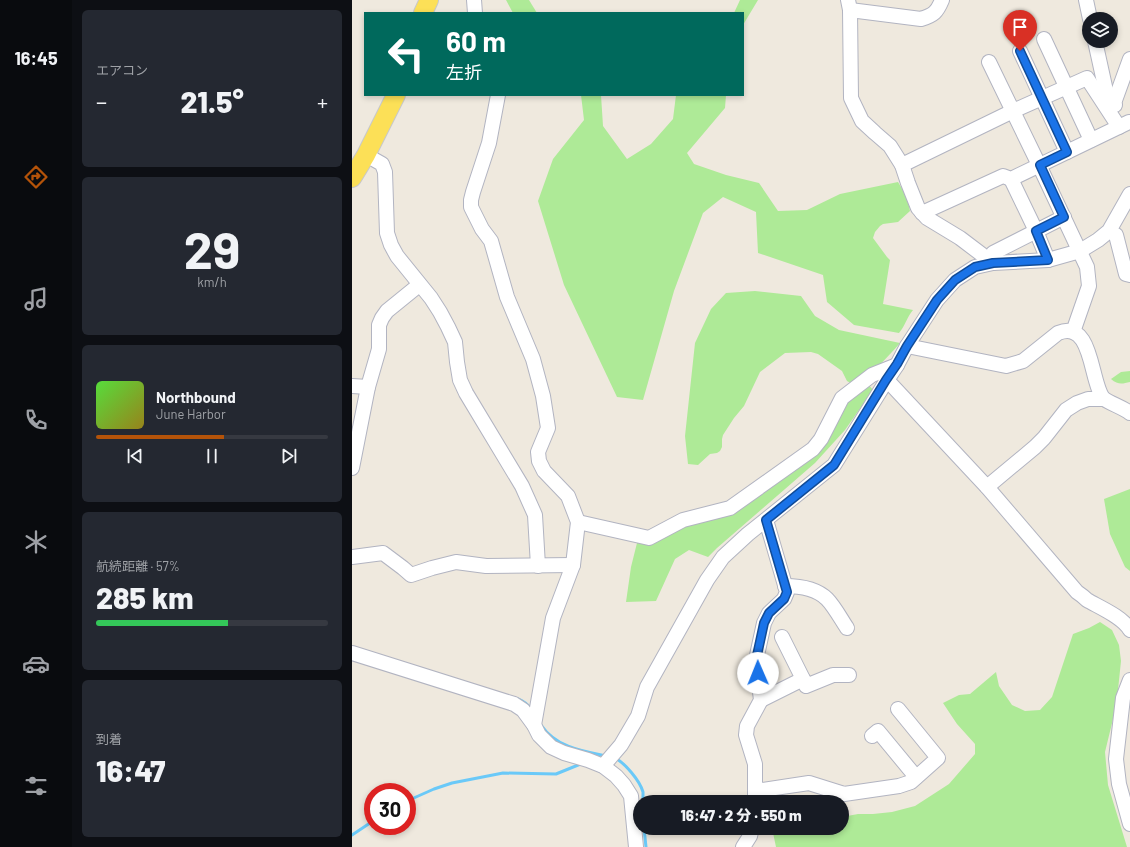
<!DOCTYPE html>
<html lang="ja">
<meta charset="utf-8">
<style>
:root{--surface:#171b24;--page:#242831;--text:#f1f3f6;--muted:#9ea1a6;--line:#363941;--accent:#b45309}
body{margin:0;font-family:Barlow,"Noto Sans JP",sans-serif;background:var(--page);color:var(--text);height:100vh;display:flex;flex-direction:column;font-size:15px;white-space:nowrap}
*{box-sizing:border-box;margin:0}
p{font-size:13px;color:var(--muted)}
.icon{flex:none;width:22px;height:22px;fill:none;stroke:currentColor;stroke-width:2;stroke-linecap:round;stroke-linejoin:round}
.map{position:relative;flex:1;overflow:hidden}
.details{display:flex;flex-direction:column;gap:10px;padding:10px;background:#0d0f14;width:280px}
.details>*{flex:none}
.top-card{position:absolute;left:12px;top:12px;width:380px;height:84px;border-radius:0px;box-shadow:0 2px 6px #0003;background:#00695c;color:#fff;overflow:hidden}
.fabs{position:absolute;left:730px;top:12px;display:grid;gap:8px}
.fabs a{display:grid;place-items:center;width:36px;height:36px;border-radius:50%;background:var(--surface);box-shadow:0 2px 6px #0003;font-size:20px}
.speed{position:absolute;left:12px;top:783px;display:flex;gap:8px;font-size:20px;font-weight:700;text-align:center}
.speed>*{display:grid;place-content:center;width:52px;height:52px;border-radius:50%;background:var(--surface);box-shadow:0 2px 6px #0003;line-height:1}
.speed .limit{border:6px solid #d22;background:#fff;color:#111}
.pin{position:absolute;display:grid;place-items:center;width:34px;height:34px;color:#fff;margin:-41px -17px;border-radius:50% 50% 50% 0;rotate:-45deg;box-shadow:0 0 4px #0007}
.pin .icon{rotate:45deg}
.me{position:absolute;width:44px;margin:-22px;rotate:359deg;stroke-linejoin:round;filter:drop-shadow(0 0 3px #0008)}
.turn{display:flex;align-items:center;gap:14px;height:84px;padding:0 16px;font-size:18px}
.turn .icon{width:52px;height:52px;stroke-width:2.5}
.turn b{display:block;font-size:28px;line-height:34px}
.big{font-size:30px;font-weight:800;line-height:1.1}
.details .widget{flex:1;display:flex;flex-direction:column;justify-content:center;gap:6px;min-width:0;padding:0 14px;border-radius:6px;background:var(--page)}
.details .dial{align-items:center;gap:0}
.dial b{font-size:52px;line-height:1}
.song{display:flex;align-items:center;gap:12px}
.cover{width:48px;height:48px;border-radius:6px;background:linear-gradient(135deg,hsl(110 70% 55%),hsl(50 70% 35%))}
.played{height:4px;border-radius:2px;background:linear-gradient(90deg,var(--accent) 55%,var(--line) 55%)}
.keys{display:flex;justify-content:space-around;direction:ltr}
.heat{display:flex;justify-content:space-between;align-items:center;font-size:22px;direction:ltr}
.charge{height:6px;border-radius:3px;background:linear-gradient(90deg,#34c759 57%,var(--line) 0)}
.trip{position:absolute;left:281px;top:795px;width:216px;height:40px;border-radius:20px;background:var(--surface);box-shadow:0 2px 6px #0003;font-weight:800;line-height:40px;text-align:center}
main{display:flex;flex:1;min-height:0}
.dock{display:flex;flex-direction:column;width:72px;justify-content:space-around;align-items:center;background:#090b0e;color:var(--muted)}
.dock .icon{width:28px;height:28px}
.dock .active{color:var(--accent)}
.dock b{font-size:18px;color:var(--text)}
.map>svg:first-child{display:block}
</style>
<main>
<nav class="dock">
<b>16:45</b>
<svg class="icon active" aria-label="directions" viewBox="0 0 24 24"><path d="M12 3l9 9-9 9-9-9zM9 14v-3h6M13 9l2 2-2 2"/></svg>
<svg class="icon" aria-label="music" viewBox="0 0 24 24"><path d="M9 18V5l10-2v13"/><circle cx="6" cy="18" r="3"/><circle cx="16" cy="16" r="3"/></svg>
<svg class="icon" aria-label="phone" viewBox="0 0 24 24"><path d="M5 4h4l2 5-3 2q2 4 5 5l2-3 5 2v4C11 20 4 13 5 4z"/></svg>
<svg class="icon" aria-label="climate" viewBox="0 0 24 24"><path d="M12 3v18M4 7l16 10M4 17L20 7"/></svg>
<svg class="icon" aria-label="car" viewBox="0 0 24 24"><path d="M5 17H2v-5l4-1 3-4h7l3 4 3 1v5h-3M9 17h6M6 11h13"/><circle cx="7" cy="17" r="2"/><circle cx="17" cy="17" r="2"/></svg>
<svg class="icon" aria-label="filters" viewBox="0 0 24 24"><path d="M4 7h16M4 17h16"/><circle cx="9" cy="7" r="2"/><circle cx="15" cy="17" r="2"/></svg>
</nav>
<section class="details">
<div class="widget"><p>エアコン</p>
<div class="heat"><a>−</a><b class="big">21.5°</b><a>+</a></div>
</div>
<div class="widget dial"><b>29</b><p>km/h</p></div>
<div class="widget">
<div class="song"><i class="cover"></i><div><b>Northbound</b><p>June Harbor</p></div></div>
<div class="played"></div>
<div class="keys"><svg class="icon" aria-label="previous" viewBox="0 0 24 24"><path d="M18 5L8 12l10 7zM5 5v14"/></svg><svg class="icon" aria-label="pause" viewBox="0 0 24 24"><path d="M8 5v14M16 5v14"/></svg><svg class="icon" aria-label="next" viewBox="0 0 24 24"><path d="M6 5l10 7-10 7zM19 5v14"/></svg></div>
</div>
<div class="widget"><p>航続距離 · 57%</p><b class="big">285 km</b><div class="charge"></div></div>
<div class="widget"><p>到着</p><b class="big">16:47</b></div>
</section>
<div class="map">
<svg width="778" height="847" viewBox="0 0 778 847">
<rect width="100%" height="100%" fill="#efe9de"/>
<g fill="#aeea97">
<path d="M154,0H177L185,13H161Z"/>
<path d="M388,0H406L391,25V13H382Z"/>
<path d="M229,95H249L251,126L275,159L299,144L321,119L324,95H374L373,108L335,153L342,164L374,175L407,183L426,211L455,210L488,194L546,182L555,197L558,211L546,222L531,224L528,226L523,232L521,238L535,257L538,260L531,304L561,310C555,317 553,326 547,333L502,325L475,302L471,275L406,253L404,212L371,197L351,213L322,291L291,400L265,397L212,285L186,201L201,159L232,120Z"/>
<path d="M403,291L449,296L463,316L487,330L548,343C535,358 520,374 502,385L495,381L490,371L466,354L459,352L433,353L408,372L392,406L382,418L371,435L370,439V447L368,451L365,453L358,454L346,465L336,464L333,436L343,343L359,309L374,293Z"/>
<path d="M778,371V382C770,384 766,385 759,379L769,372Z"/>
<path d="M516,384L521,390L493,430L463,463L365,548L356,557L337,550L323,559L304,601L274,602L279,567L286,539L337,522L380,511L463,450L491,402Z"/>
<path d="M778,489V571L773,567L758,534L752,499Z"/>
<path d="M748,622L760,630L767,645L769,661L766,690L761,719L753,752L756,785L775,847H424L420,828H490V817L506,814H521L540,812L563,806L597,784L623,754V744L605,724L591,703L607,695L618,694L644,672L647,686L660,705L673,711L688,710L700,697L721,634L737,628Z"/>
</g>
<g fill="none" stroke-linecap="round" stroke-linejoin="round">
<g stroke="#6ac9f8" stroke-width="3">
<path d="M166,699C172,701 176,705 180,710"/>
<path d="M189,725C204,747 229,751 254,756"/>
<path d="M263,758C273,763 288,781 291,792C291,795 291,799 291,802"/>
<path d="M55,801L82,789L100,783L151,773L204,774L231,763"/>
<path d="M292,828L294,847"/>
<path d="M0,835L21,821"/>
</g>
<defs>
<g id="minor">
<path d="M122,0L123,13"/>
<path d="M496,0L498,10L499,98L510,121L523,133L538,146L550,165L556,183L566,208L575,218L608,238L641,263"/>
<path d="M734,0L738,19"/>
<path d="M498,10L569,19C582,15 585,12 590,0"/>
<path d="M692,39L739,140"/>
<path d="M743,41L754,91L763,105"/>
<path d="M668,51L715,152"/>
<path d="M637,62L687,165L735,267L737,286L721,332"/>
<path d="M146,95L137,143L121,192L119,200V207L130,229L139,241L155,297L181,359L191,396L196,428L186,452L187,461L192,471L216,496L226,522L221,565L201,618L182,725"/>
<path d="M762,103L778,59"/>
<path d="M14,155L30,164L33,172L35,233L39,245L45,256L79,298L88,312L96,327L103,342L105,362L108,380L114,393L170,486L183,515L186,566"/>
<path d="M550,165L661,111L735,78L767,127"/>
<path d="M659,179L684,231L696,260"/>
<path d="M570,213L651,176L659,179L777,122"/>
<path d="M764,235L774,274L778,275"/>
<path d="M641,253L712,217"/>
<path d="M555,346L654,366L671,361L706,333C741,319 738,381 751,398C755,402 772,408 778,413"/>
<path d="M535,380L635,487L725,592C728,594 732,597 735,600C747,607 771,617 778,630"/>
<path d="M0,386L16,387"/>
<path d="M0,468L16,387L27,349V325L30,318L35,311L67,285"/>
<path d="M635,487L683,447L692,438L714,410L725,403L736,399H752"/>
<path d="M226,522L297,538L331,520L378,508L461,449L469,439L490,398L520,375L545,365"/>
<path d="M0,557L31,553L51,568L59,575L80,568L104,562L134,566L221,565"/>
<path d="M433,586C447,586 464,588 475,599C482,606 489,619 495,628"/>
<path d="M0,653L162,704L171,710L182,725L187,735L199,747L212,753L236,760L251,766L264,776L272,785L279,796L284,847"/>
<path d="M451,679L454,686L481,675H497"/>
<path d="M778,680L771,698L764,759L767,784L778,824"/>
<path d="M409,700L451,679L430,637"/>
<path d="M520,736L526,731L564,777"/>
<path d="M251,766L269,745L286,716L295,687L355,580L371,557L396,534L482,465L535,380L545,365L555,346L585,300L603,280L623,267L641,263L696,260L728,251L746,240L757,231L778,194"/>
<path d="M403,791L457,783L492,794L547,786L559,782L586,758L546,709"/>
<path d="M403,802V764L394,735L395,726L409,700L404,660L412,623L417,613L432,599L435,592L414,520"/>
<path d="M391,847L398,836L400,828"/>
</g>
<g id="major">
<path d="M71,13L77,0"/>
<path d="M0,178L14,155L44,95"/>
</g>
</defs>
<use href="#minor" stroke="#b2b4c1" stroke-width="16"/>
<use href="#major" stroke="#c8c8c8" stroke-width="20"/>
<use href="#minor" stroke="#fff" stroke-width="14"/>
<use href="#major" stroke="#fce057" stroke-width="18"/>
</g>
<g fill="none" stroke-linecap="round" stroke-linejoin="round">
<defs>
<path id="route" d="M406,673L404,660L412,623L417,613L432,599L435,592L414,520L482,465L534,380L545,364L555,346L585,300L603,280L623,267L641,263L696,260L684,231L712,217L688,165L715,152L668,51"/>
</defs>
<use href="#route" stroke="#114b97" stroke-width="10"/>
<use href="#route" stroke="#1a73e8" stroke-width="7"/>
</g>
</svg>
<div class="fabs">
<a><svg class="icon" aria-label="layers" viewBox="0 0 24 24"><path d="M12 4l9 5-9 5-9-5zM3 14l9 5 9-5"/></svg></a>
</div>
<div class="speed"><div class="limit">30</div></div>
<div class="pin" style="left:668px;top:51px;background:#d93025"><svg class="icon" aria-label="arrive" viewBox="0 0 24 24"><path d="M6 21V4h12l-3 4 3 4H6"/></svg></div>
<svg class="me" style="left:406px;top:673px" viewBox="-20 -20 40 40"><circle r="19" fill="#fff"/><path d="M0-13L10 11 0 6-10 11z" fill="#1a73e8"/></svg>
<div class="trip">16:47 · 2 分 · 550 m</div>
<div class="top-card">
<div class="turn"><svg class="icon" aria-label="left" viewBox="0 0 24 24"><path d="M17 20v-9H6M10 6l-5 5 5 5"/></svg><div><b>60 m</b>左折</div></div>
</div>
</div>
</main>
